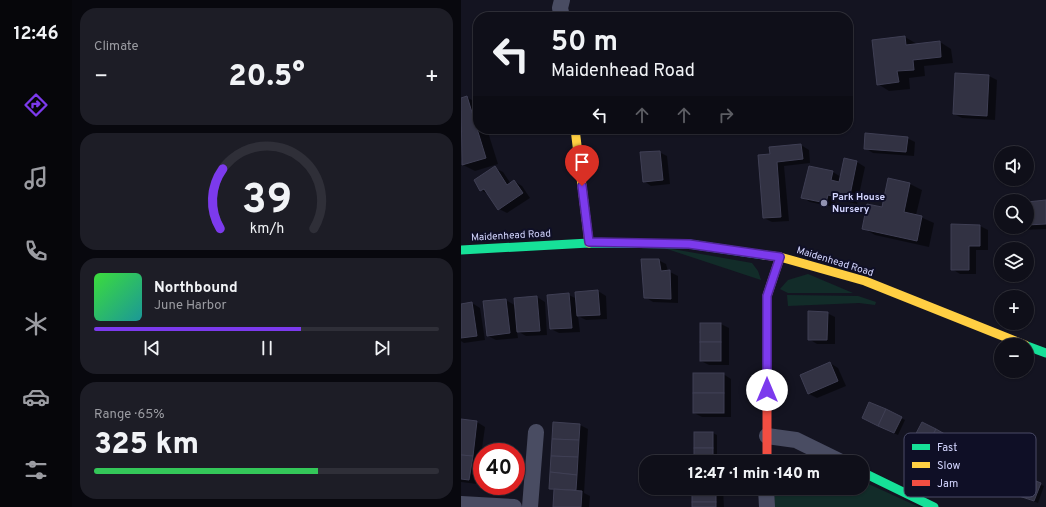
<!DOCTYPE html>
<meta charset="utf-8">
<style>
:root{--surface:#0f0f19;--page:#1d1d26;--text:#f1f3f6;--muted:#9b9ca2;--line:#2f2f38;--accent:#7c3aed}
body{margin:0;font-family:Overpass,sans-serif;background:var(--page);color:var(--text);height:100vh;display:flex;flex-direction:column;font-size:15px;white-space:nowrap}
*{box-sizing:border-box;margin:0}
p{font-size:13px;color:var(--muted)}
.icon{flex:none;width:22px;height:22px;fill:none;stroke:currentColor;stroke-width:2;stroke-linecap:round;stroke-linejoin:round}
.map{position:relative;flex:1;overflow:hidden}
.panel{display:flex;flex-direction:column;gap:8px;padding:8px;background:#08080e;width:389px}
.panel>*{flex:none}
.hud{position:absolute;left:12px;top:12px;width:380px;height:122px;border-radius:16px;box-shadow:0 1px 3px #0004,0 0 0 1px var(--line);background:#0f0f19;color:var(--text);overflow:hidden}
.controls{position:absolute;left:533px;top:146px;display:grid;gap:8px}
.controls a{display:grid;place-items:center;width:40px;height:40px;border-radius:50%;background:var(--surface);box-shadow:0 1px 3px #0004,0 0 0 1px var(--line);font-size:20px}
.speed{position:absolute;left:12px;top:443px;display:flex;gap:8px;font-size:20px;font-weight:700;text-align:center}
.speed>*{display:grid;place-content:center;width:52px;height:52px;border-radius:50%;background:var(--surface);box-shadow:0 1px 3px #0004,0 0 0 1px var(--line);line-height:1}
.speed .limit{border:6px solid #d22;background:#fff;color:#111}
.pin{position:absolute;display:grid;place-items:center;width:34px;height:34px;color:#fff;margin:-41px -17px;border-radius:50% 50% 50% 0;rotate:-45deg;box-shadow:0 0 4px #0007}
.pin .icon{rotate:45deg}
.me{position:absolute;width:44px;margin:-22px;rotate:0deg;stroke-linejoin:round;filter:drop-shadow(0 0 3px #0008)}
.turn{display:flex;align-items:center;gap:14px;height:84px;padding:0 12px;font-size:18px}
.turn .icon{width:52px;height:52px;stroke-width:2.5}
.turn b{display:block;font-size:28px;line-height:34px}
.lanes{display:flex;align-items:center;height:38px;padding:0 12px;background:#0003;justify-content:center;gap:20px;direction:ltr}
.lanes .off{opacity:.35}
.big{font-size:30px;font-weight:800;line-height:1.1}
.panel .tile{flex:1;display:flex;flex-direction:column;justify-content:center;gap:6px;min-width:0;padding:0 14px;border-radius:16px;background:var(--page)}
.panel .dial{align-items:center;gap:0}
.dial svg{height:104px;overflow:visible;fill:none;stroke:var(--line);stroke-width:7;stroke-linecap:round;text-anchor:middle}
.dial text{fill:var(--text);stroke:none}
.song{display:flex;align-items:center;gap:12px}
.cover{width:48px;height:48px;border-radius:6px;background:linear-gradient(135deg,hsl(120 70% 55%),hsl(180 70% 35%))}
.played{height:4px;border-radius:2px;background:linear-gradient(90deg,var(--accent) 60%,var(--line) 60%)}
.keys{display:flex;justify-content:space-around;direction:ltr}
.heat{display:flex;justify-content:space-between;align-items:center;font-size:22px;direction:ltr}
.charge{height:6px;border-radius:3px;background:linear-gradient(90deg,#34c759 65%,var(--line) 0)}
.trip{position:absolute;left:178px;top:455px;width:230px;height:40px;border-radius:16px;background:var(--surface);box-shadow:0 1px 3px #0004,0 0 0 1px var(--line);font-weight:800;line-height:40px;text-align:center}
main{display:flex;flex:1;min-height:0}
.dock{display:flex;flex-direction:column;width:72px;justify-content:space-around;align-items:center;background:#06060a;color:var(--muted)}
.dock .icon{width:28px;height:28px}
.dock .current{color:var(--accent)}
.dock b{font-size:18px;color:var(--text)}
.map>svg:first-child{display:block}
</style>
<main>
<nav class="dock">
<b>12:46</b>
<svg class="icon current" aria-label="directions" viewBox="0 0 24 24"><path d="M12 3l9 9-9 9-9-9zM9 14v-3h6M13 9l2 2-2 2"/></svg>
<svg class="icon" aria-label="music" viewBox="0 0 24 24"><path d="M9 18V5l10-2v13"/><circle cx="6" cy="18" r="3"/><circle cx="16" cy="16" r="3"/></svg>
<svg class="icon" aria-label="phone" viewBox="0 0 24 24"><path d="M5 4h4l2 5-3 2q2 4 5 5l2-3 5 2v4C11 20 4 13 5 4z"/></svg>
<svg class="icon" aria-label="climate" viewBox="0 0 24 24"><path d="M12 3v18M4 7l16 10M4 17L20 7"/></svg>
<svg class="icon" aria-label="car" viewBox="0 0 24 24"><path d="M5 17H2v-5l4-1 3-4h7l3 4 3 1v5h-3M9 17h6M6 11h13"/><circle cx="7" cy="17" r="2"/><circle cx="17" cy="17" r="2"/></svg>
<svg class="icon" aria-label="filters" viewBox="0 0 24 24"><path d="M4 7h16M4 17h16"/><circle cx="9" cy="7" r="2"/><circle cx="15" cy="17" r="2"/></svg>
</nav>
<section class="panel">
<div class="tile"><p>Climate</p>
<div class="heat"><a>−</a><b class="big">20.5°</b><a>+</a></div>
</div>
<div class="tile dial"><svg viewBox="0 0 100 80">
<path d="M14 69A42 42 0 1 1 86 69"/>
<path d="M14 69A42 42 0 0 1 16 23" stroke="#7c3aed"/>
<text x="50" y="56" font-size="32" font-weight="700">39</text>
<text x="50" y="72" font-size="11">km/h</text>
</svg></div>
<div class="tile">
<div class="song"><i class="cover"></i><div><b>Northbound</b><p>June Harbor</p></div></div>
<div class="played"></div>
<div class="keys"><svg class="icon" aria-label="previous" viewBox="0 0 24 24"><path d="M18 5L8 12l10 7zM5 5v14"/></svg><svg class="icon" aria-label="pause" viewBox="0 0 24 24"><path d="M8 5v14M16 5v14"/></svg><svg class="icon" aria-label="next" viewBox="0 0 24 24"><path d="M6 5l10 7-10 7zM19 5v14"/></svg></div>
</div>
<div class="tile"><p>Range · 65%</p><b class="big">325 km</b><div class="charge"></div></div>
</section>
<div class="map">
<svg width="585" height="507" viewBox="0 0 585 507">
<rect width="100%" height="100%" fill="#141421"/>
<g fill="#122c29">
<path d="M200,247L291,263L297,271L300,280Z"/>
<path d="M347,274L392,293H327L319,289L327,280Z"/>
<path d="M326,295L397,296L415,302L414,305L398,303L327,306Z"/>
<path d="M401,481L458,507H312L315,488H401Z"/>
</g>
<g fill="#0007">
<path d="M444,37L456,44L479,42L490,49L492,63L463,66L464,76L448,78L449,89L428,91L417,84L412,41Z"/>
<path d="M495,74L528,76L536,80L534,120L501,118L493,114Z"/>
<path d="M6,97L17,104V129H26L37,164L14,171L2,165L0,159V99Z"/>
<path d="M446,138L454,142L453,156L412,153L404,148Z"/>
<path d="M340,145L348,150L349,163L323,166L328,221L311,222L303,218L310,154Z"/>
<path d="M198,152L206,156L209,184L190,186L183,181Z"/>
<path d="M384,159L396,162L404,167L396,204L375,199L373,207L349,202L341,197L372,172L380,177Z"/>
<path d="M34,168L42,172L50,184L53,181L61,186L69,198L46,213L38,209L28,195L20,190Z"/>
<path d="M428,179L449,184L461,190L455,215L473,223L468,247L414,235L402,228L422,208Z"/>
<path d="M585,202V229L561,230L556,227H566V203Z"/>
<path d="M519,226L527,230V250H515V274H499L491,269Z"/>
<path d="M197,260L205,264L207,271L217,276V303L192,302L184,297Z"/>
<path d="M137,291L145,296L146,319L125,320L117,316L119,332L98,333L90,329L108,295L116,299Z"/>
<path d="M76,297L84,302L86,335L65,336L56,331L57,338L35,340L27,336L23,302L45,300L55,306L54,299Z"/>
<path d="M11,303L19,308L24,340L3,343L0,341V305Z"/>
<path d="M366,313L374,317V344H356L348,339Z"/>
<path d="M240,324H260L268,328V365H248L240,361Z"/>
<path d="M369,363L377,368L385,386L356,398L348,394L340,376Z"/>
<path d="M262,374L270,379V417H241L233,413Z"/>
<path d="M440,418L444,420L437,435L406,420Z"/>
<path d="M0,420L16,422L24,427L16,484L0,482Z"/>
<path d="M93,423L119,425L127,429L123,493L129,496L128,507H93L94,491L89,488Z"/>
<path d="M461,423L493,440L484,457L453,441Z"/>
<path d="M234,433H252L256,435V462H234Z"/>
<path d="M544,470L583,486L577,503L541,489Z"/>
<path d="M232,488H258L262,490L263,507H232Z"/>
</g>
<g fill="#323243" stroke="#3f3f54">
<path d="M444,36L445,45L479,41L480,57L452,60L453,70L436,71L438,82L416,85L411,40Z"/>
<path d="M494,73L528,75L526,116L492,114Z"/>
<path d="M6,96L25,158L1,165L0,98Z"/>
<path d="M404,133L447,137L445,152L403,149Z"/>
<path d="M340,144L342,159L316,162L320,217L302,218L297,155L309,154L308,147Z"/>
<path d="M199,151L202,180L182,182L179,152Z"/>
<path d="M383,158L396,161L388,200L367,195L365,203L340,198L348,166L372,171L370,180L378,182Z"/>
<path d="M34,166L46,185L53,180L62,193L37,210L23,189L19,191L13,180Z"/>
<path d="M427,178L449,183L443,212L461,216L456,241L401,229L406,204L421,207Z"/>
<path d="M585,200V224L566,225V202Z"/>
<path d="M490,224L519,225V246H508V270H490Z"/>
<path d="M180,259H198L200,271L209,270L210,299L183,298Z"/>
<path d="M137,290L139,315L116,316L114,292Z"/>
<path d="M108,293L111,328L89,329L86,295Z"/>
<path d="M76,296L79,331L56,332L53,298Z"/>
<path d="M45,299L49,333L26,336L22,301Z"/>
<path d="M11,302L16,336L0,338V304Z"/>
<path d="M347,311L367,312L366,340H347Z"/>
<rect x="239" y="323" width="21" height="19"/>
<rect x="239" y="342" width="21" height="19"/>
<path d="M369,362L377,381L347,394L339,375Z"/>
<rect x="232" y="373" width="31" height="20"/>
<rect x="232" y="393" width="31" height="20"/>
<path d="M408,402L425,409L417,426L401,418Z"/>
<path d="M425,409L441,417L433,433L417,426Z"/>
<path d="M0,419L16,421L12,456L0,455Z"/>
<path d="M92,422L119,424L118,440L91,439Z"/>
<path d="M461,422L475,429L465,448L451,441Z"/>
<path d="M475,429L489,437L480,456L465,448Z"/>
<rect x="233" y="432" width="19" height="16"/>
<path d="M91,439L118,440L117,457L90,456Z"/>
<rect x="233" y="448" width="19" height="14"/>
<path d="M0,455L12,456L8,480L0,479Z"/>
<path d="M90,456L117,457L116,475L89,472Z"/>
<path d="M89,472L116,475L115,490L88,489Z"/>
<path d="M562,476L580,483L573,501L555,495Z"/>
<rect x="231" y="488" width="24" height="14"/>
<path d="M93,489L121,491L120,507H92Z"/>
<rect x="231" y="502" width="24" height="5"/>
</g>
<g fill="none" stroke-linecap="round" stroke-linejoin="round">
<g stroke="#494c62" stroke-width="16">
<path d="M101,17L99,8L101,0"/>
<path d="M306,436L335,440L380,462"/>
<path d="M305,488L306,507"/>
<path d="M0,504L53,507"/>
<path d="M69,507L75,432"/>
</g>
<g stroke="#16e098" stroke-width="9">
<path d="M0,250L128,243L228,244L303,255"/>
<path d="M566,346L585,353"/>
<path d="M401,472L473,507"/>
</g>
<g stroke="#ffcf43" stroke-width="9">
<path d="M114,129L128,243"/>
<path d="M303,255L319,257L404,281L564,345"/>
<path d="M306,305V296L319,257"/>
</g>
<path stroke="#f24e42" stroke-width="9" d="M306,305V462"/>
</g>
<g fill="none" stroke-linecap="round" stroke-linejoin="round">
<defs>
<path id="route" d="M121,186L128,242L228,244L319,257L306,296V390"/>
</defs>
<use href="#route" stroke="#51269a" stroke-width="10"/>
<use href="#route" stroke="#7c3aed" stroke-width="7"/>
</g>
<circle fill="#9192b1" stroke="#0f0f26" stroke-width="1.5" cx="363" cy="203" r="4"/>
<g text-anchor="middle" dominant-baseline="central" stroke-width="4" stroke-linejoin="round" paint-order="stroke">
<g font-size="10" font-weight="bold" fill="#d4d6ff" stroke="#0f0f26" text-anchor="start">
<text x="371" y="197">Park House<tspan x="371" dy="12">Nursery</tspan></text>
</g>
<g font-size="10" fill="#d4d6ff" stroke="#0f0f26">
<text transform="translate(50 236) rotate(-3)">Maidenhead Road</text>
<text transform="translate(374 262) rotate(17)">Maidenhead Road</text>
</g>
</g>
<rect x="443" y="433" width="132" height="64" rx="6" fill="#0f0f26" stroke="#4a4b67" stroke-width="1"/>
<rect x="451" y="444" width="18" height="6" fill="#16e098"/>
<rect x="451" y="462" width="18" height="6" fill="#ffcf43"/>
<rect x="451" y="480" width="18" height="6" fill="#f24e42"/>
<g font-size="11" fill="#d4d6ff">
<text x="476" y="451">Fast</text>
<text x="476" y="469">Slow</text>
<text x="476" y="487">Jam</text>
</g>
</svg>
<div class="controls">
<a><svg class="icon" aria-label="sound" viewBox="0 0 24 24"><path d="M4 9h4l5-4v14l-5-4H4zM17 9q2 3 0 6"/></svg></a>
<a><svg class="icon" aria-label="search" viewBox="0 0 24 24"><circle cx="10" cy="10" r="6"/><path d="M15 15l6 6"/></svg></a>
<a><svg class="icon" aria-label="layers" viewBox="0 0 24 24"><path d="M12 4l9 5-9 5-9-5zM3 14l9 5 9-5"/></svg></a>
<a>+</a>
<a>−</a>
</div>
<div class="speed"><div class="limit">40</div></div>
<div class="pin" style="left:121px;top:186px;background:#d93025"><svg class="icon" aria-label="arrive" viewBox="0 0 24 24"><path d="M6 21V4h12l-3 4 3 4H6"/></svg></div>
<svg class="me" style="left:306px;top:390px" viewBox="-20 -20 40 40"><circle r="19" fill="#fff"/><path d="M0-13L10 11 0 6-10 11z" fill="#7c3aed"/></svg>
<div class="trip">12:47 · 1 min · 140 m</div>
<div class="hud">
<div class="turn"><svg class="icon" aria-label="left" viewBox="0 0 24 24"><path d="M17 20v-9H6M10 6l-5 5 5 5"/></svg><div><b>50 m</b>Maidenhead Road</div></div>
<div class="lanes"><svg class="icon" aria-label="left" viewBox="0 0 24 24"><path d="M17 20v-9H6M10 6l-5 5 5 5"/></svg><svg class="icon off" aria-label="ahead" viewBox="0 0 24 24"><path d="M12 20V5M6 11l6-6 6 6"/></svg><svg class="icon off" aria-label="ahead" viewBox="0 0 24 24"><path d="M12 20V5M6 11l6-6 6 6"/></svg><svg class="icon off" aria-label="right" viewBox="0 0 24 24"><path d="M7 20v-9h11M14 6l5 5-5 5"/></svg></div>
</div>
</div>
</main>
